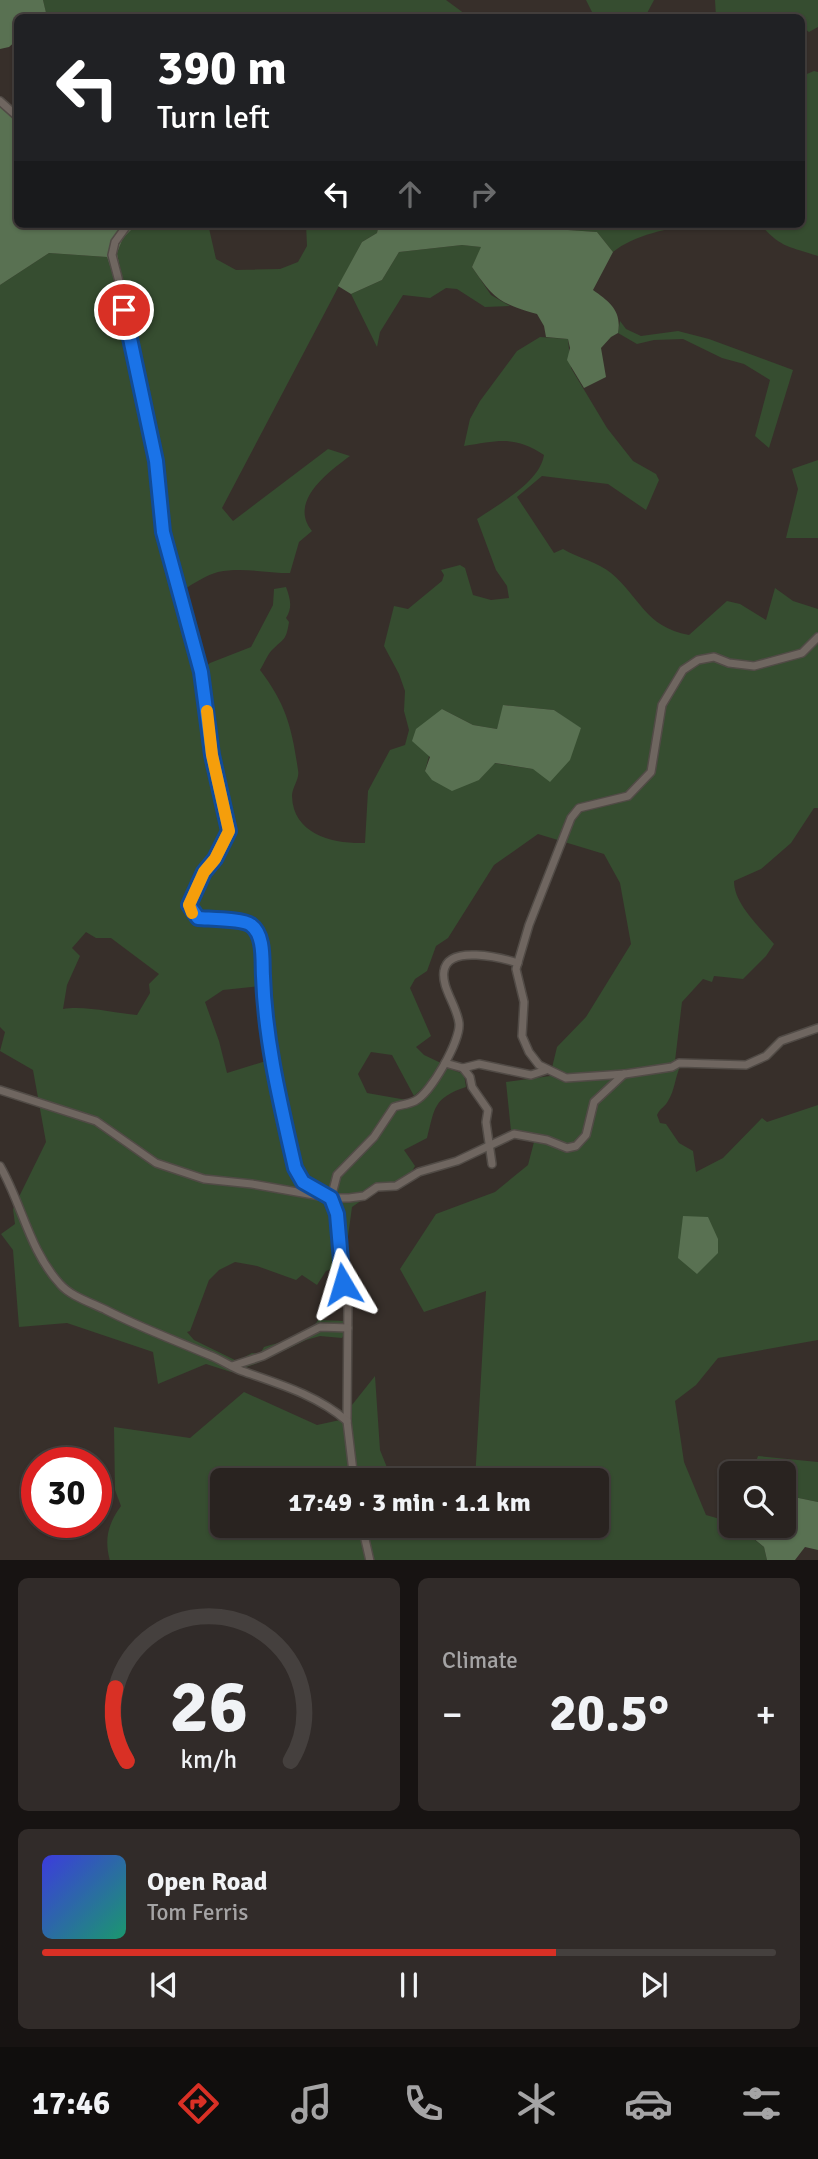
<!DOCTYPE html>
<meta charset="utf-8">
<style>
:root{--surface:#292320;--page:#312b29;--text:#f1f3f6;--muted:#a5a4a5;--line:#45403e;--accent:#d93025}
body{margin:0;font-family:Signika,sans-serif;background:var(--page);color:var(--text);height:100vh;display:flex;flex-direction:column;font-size:26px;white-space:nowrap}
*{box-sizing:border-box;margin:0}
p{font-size:23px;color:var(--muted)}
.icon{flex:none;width:38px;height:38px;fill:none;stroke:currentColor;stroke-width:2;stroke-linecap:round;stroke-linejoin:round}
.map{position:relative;height:1560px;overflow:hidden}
.side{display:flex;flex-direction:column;gap:18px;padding:18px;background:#171312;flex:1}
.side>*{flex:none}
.guide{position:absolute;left:14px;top:14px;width:791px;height:214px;border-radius:10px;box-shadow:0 2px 5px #0004,0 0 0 2px var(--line);background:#202124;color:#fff;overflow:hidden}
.tools{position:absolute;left:719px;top:1461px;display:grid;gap:14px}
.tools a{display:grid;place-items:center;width:77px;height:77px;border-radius:10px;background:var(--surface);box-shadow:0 2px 5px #0004,0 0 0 2px var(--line);font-size:35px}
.speed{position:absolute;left:21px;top:1447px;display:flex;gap:14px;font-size:35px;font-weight:700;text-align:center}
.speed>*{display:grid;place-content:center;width:91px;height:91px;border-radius:50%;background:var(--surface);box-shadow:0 2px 5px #0004,0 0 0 2px var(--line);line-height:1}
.speed .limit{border:10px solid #d22;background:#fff;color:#111}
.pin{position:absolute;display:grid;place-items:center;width:60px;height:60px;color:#fff;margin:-30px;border:4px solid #fff;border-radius:50%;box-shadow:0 2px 7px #0007}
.me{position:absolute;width:77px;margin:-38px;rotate:353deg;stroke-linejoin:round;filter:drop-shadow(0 0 5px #0008)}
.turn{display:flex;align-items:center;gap:24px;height:147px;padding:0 28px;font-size:32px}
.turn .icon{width:91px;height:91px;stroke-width:2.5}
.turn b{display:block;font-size:49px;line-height:60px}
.lanes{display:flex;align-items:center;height:66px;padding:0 28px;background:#0003;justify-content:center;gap:35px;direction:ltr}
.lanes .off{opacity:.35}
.big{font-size:52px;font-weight:700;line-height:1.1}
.side .tile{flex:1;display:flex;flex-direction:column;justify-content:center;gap:10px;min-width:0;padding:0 24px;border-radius:10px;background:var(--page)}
.side .dial{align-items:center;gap:0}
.dial svg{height:182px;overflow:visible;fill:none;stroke:var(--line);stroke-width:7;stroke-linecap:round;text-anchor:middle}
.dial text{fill:var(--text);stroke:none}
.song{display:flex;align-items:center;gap:21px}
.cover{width:84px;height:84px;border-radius:10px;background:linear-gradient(135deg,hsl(240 70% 55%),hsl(160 70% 35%))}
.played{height:7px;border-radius:4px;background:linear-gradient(90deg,var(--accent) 70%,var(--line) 70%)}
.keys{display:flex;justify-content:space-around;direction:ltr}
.heat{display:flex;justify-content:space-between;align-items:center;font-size:38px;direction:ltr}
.side .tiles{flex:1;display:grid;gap:18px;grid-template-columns:1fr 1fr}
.tile:last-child{grid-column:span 2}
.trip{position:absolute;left:210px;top:1468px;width:399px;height:70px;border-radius:10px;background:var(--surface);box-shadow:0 2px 5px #0004,0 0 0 2px var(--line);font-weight:700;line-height:70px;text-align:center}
.menu{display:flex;height:112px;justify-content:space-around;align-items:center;background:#100e0d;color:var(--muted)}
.menu .icon{width:49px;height:49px}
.menu .current{color:var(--accent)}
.menu b{font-size:32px;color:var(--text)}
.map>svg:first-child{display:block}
</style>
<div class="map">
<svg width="818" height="1561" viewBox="0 0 818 1561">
<rect width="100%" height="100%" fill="#372f2a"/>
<g fill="#364d30" fill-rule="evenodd">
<path d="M43,0H446L465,14L478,17L47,18Z"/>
<path d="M586,0H654L645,17L595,18Z"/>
<path d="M715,0H818V27L809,32L802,27V18L716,17Z"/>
<path d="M814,71L818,72V256C790,246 782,249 761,225L753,224H802V76Z"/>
<path d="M137,224H208L216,259L236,270L280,269L298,262L307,246L306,224H379L377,233L362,242L222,508L233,521L328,449L350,456C328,472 288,502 312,531L299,542L290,573C266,573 242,567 218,572C206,575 193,584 183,590L204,668L210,663L251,647L273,605L274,589L286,587C290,598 293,607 286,618L289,622C286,641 284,638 272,650C267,655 264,664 260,670C286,704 292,728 298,770C300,779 292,787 292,796C293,835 334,844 365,843L368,791L390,750L405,745L409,730L404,711L405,691L399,674L384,646L394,606L408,609L442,581L444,575L441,570L460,565L465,568L473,595L491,600L509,598L507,586L496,570L477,519C499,504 540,482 544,455C514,435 498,441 464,446L470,419L480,401L517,351L540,337L568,339L571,368L607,428L633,461L656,474L659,480L646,510L608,484L542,476L517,497L554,553L563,549C578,558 598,562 611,573C640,597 645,627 689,635L727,601L740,604L766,620L775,588L793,601L818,609V808H814L791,843L761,869L734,881C734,904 759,926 774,944L766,956L743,979L714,976L712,982L703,979L682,1002L675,1061L680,1067C675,1077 675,1090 668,1101C665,1107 660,1108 657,1115L660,1123L666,1124L679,1143L693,1151L696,1172L723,1158L762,1118L767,1122L818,1105V1340L718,1358L696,1385L675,1401L684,1462L706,1515L720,1519L731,1503L732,1526H745L742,1530L764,1547L767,1560L110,1561C104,1539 108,1524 121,1506L115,1490L114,1427L190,1438L244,1392L317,1425L340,1420L375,1376L380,1450L392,1480H222V1526H597V1480H475L486,1291L424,1312L400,1269L436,1214L495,1192L528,1165L534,1142L511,1131L506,1082L550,1076L557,1047L586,1017L631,944L620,883L604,854L538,834L494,865L448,938L436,946L427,971L415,979L410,988L431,1036L416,1047L424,1055L441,1063L427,1084L414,1096L392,1055L371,1052L358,1074L367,1093L418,1102L447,1068L464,1074L466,1087C433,1098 435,1108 427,1138L404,1150L415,1166L405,1184L378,1189L352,1207L344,1266L351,1320L342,1338L320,1336L306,1340L258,1363L231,1372L206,1364L158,1384L153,1352L67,1323L19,1327L13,1250L1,1234L15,1224L13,1209L46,1142L33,1070L0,1051L5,1032L0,1027V285L49,253L107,257L119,293L131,365L128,304L117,253L123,238ZM504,705L554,710L581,729L533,769L494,763L479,780L425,771L442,709L473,725L497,729ZM86,932L96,938H111L159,974L149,984L150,993L137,1015C115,1013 84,1005 63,1009L67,985L80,956L72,948ZM260,986L269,1060L227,1073L219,1041L205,1002L223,990ZM235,1262L257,1266L296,1280L302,1275L317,1285L326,1271L337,1267L345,1311L344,1321L318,1320C309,1337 281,1342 264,1347L260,1354L252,1353L237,1361L194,1340L187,1332L190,1331L209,1280L219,1270Z"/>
<path d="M561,224H696C669,228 634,235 613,252L597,232L568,230Z"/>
<path d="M462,245L482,247L472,267L491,295L510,306L485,307L457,289L446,288L430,298L403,295L380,332L377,347L351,294L382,280L399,252Z"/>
<path d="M620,321L626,329L641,336L678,331L709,339L793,370L769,448L755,436L770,380L744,364L722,358L683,339L654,340L637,344L618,333Z"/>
<path d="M818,460V538H786L798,489L792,469Z"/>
<path d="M758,1456L818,1462V1502L784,1495V1474L752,1473Z"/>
</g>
<g fill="#597152">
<path d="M0,0H43L47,17L18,18L17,40L9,47L0,49Z"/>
<path d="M0,96L17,113L18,224H137L123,238L117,253L131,325L135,356L132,366L119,293L107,257L49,253L0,285Z"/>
<path d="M379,224H561L568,230L597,232L613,252L593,290C610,302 622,311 618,333L611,337L601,348L606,377L584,388L567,360L570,348L568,339L546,337L544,326L537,314C499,303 494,299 472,267L481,247L462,245L399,252L382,280L351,294L338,286L362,242L377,233Z"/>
<path d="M503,705L554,710L581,728L570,760L550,782L533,769L495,763L479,780L452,791L432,780L425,771L430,757L412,741L416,729L442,709L473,725L497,729Z"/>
<path d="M683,1216L708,1217L718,1239V1253L697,1274L678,1258Z"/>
<path d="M784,1495L818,1502V1550L805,1547L795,1560H767L764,1547L742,1529L745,1526H784Z"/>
</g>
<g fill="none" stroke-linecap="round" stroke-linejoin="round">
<defs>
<g id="minor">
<path d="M0,101L18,117"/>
<path d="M128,224L115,242L112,255L122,293L126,327L156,461L163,532L201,672L213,755L229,831L215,859L204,871L189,905L198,918C210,919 243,919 251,925C265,935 262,962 263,977C265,1041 281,1106 295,1168L303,1182L331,1198L336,1214L340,1265L348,1303L347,1421L354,1480"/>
<path d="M818,637L802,653L754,666L729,663L714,657L698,660L683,670L662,705L651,772L628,796L579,808L571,818L529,925L516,969L524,1002L522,1036L529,1052L539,1065L566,1078L625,1074L672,1067L679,1063L746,1065L766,1056L781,1041L818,1028"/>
<path d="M445,1063L463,1068L479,1064L531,1075L546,1070"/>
<path d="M463,1068L470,1077L472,1087L488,1110L486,1122L492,1164"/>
<path d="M0,1090L96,1121L156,1163L204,1179L252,1184L331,1198H349L364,1196L377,1187L396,1186L419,1172L457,1161L514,1134L547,1140L567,1148L576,1146L586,1135L594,1102L624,1074"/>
<path d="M0,1166C22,1204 29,1250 60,1284C70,1296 92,1303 106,1310C139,1327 174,1340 209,1355C220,1359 231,1367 242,1371C279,1384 317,1395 347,1421"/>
<path d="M331,1198L337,1175L374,1137L394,1107C400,1105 409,1104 415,1101C431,1093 461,1040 459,1023C457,1006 441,987 444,971C448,944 502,958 518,963"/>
<path d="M232,1366L263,1356L320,1327L348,1328"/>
<path d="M362,1526L370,1561"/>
</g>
</defs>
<use href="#minor" stroke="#514b46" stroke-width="10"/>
<use href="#minor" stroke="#6f6660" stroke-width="7"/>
</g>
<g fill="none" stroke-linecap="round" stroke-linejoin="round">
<defs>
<path id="route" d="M124,310L156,461L163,532L201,672L212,755L229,831L215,859L204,872L189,905L198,918C210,919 243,919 251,925C265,935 262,962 263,976C265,1041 281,1106 295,1168L303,1182L331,1198L337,1214L343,1284"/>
</defs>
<use href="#route" stroke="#114b97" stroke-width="18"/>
<use href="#route" stroke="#1a73e8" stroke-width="12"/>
<path stroke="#f59e0b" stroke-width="12" d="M192,913L189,905L204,872L215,859L229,831L212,755L207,711"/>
</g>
</svg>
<div class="tools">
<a><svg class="icon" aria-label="search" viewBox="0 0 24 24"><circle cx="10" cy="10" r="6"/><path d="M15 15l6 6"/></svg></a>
</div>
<div class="speed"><div class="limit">30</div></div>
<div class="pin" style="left:124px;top:310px;background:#d93025"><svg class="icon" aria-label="arrive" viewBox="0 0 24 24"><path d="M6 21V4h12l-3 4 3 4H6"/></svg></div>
<svg class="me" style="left:343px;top:1284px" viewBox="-20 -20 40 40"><path d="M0-17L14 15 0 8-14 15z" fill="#1a73e8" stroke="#fff" stroke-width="4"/></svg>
<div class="trip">17:49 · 3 min · 1.1 km</div>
<div class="guide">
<div class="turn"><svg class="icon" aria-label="left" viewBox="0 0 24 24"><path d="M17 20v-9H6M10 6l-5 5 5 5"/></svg><div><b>390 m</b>Turn left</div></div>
<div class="lanes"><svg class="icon" aria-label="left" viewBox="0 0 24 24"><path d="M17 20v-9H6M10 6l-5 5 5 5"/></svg><svg class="icon off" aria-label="ahead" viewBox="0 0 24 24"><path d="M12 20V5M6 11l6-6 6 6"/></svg><svg class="icon off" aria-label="right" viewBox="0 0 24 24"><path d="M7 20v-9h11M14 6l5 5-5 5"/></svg></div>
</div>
</div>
<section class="side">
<div class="tiles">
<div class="tile dial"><svg viewBox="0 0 100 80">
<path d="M14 69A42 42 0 1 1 86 69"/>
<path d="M14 69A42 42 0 0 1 9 37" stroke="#d93025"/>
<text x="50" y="56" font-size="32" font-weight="700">26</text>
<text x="50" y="72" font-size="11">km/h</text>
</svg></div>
<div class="tile"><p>Climate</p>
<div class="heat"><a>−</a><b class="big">20.5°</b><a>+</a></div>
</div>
<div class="tile">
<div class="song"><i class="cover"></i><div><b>Open Road</b><p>Tom Ferris</p></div></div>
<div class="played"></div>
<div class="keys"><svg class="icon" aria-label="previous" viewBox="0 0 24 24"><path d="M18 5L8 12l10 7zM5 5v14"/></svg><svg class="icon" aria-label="pause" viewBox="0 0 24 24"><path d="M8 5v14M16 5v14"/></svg><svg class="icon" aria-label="next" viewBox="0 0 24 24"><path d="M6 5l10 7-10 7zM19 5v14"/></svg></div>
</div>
</div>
</section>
<nav class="menu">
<b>17:46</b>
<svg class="icon current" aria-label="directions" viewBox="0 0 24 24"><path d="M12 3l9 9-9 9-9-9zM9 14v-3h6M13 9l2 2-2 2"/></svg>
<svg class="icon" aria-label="music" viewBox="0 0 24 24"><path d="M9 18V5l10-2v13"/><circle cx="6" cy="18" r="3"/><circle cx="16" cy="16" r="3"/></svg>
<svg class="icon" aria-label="phone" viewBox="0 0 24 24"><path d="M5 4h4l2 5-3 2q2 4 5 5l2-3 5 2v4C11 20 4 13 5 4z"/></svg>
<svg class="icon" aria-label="climate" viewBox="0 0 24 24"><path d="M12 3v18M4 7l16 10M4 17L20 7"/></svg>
<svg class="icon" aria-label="car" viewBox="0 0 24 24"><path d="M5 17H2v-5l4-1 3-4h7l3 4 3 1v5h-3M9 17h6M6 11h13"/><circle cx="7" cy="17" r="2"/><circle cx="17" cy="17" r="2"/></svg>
<svg class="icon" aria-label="filters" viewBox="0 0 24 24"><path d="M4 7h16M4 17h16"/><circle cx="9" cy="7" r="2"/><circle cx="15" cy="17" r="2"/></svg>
</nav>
